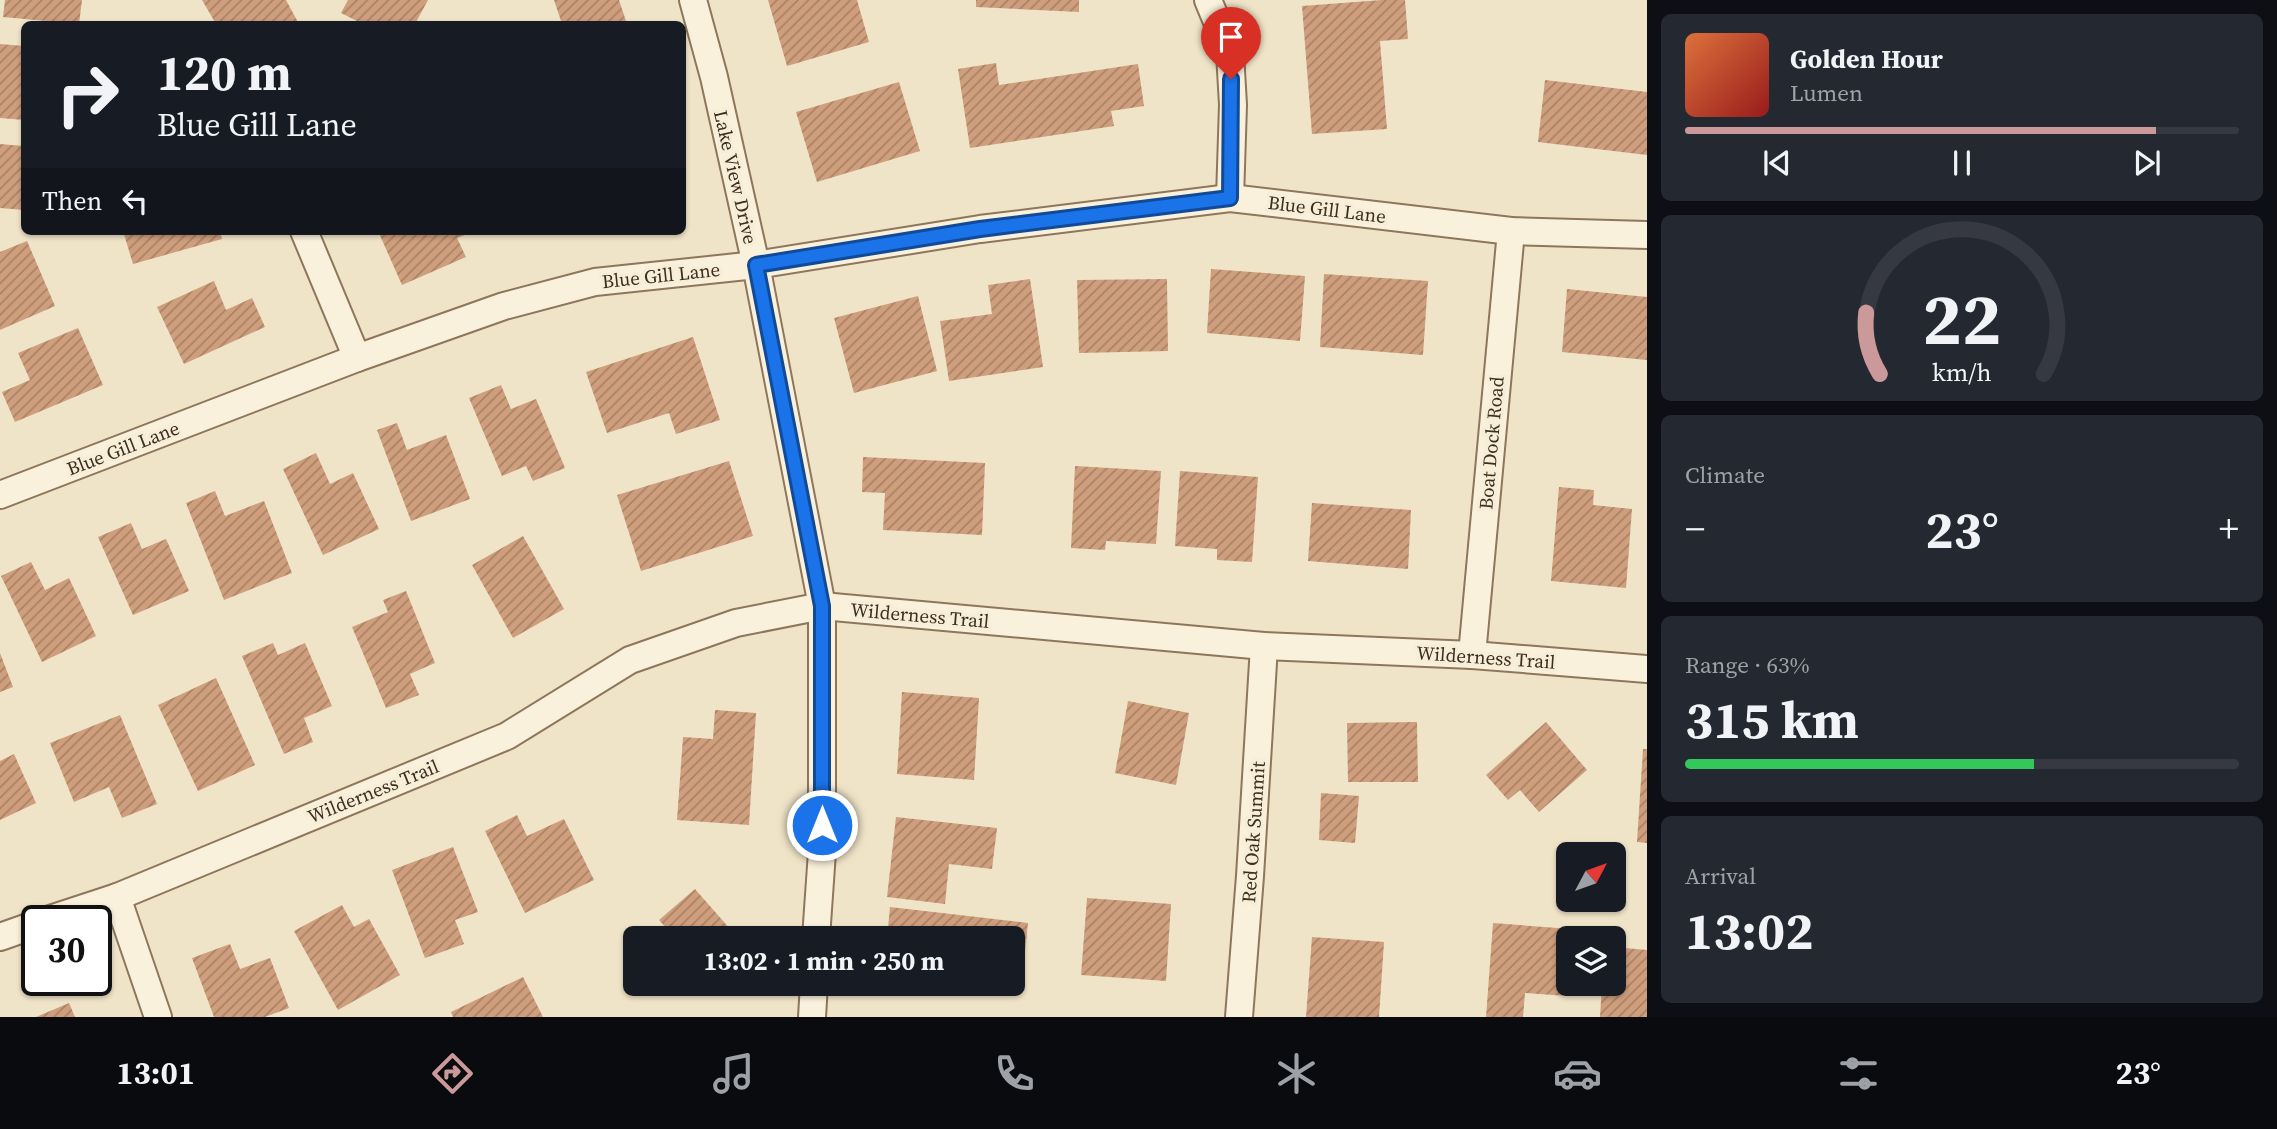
<!DOCTYPE html>
<meta charset="utf-8">
<style>
:root{--surface:#171b24;--page:#242831;--text:#f1f3f6;--muted:#9ea1a6;--line:#363941;--accent:#cc999b}
body{margin:0;font-family:"Source Serif 4",serif;background:var(--page);color:var(--text);height:100vh;display:flex;flex-direction:column;font-size:26px;white-space:nowrap}
*{box-sizing:border-box;margin:0}
p{font-size:23px;color:var(--muted)}
.icon{flex:none;width:38px;height:38px;fill:none;stroke:currentColor;stroke-width:2;stroke-linecap:round;stroke-linejoin:round}
.map{position:relative;flex:1;overflow:hidden}
.details{display:flex;flex-direction:column;gap:14px;padding:14px;background:#0d0f14;width:630px}
.details>*{flex:none}
.top-card{position:absolute;left:21px;top:21px;width:665px;height:214px;border-radius:10px;box-shadow:0 2px 5px #0004;background:#171b24;color:var(--text);overflow:hidden}
.needle{width:46px;rotate:49deg}
.tools{position:absolute;left:1556px;top:842px;display:grid;gap:14px}
.tools a{display:grid;place-items:center;width:70px;height:70px;border-radius:10px;background:var(--surface);box-shadow:0 2px 5px #0004;font-size:35px}
.speed{position:absolute;left:21px;top:905px;display:flex;gap:14px;font-size:35px;font-weight:700;text-align:center}
.speed>*{display:grid;place-content:center;width:91px;height:91px;border-radius:50%;background:var(--surface);box-shadow:0 2px 5px #0004;line-height:1}
.speed .limit{border:4px solid #111;border-radius:10px;background:#fff;color:#111}
.pin{position:absolute;display:grid;place-items:center;width:60px;height:60px;color:#fff;margin:-72px -30px;border-radius:50% 50% 50% 0;rotate:-45deg;box-shadow:0 0 7px #0007}
.pin .icon{rotate:45deg}
.me{position:absolute;width:77px;margin:-38px;rotate:0deg;stroke-linejoin:round;filter:drop-shadow(0 0 5px #0008)}
.turn{display:flex;align-items:center;gap:24px;height:147px;padding:0 21px;font-size:32px}
.turn .icon{width:91px;height:91px;stroke-width:2.5}
.turn b{display:block;font-size:49px;line-height:60px}
.then{display:flex;align-items:center;height:66px;padding:0 21px;background:#0003;gap:14px;font-size:26px}
.big{font-size:52px;font-weight:700;line-height:1.1}
.details .tile{flex:1;display:flex;flex-direction:column;justify-content:center;gap:10px;min-width:0;padding:0 24px;border-radius:10px;background:var(--page)}
.details .dial{align-items:center;gap:0}
.dial svg{height:182px;overflow:visible;fill:none;stroke:var(--line);stroke-width:7;stroke-linecap:round;text-anchor:middle}
.dial text{fill:var(--text);stroke:none}
.song{display:flex;align-items:center;gap:21px}
.cover{width:84px;height:84px;border-radius:10px;background:linear-gradient(135deg,hsl(20 70% 55%),hsl(0 70% 35%))}
.played{height:7px;border-radius:4px;background:linear-gradient(90deg,var(--accent) 85%,var(--line) 85%)}
.keys{display:flex;justify-content:space-around;direction:ltr}
.heat{display:flex;justify-content:space-between;align-items:center;font-size:38px;direction:ltr}
.charge{height:10px;border-radius:5px;background:linear-gradient(90deg,#34c759 63%,var(--line) 0)}
.trip{position:absolute;left:623px;top:926px;width:402px;height:70px;border-radius:10px;background:var(--surface);box-shadow:0 2px 5px #0004;font-weight:700;line-height:70px;text-align:center}
.tabs{display:flex;height:112px;justify-content:space-around;align-items:center;background:#090b0e;color:var(--muted)}
.tabs .icon{width:49px;height:49px}
.tabs .on{color:var(--accent)}
.tabs b{font-size:32px;color:var(--text)}
main{display:flex;flex:1;min-height:0}
.map>svg:first-child{display:block}
</style>
<main>
<div class="map">
<svg width="1647" height="1017" viewBox="0 0 1647 1017">
<defs>
<pattern id="building-hatch" width="6" height="6" patternUnits="userSpaceOnUse" patternTransform="scale(1.75)"><rect width="6" height="6" fill="#cf9f7d"/><path d="M-1 1l2-2M0 6l6-6M5 7l2-2" fill="none" stroke="#a98266"/></pattern>
</defs>
<rect width="100%" height="100%" fill="#f0e4c8"/>
<g fill="url(#building-hatch)">
<path d="M5,0H82L79,24L3,17Z"/>
<path d="M202,0H286L299,24H216Z"/>
<path d="M348,0H428L415,24H363L341,13Z"/>
<path d="M554,0H619L627,24H562Z"/>
<path d="M768,0H857L869,42L787,66Z"/>
<path d="M976,0H1079V12L976,7Z"/>
<path d="M1382,0H1405L1408,39L1380,41L1387,129L1312,134L1302,6Z"/>
<path d="M0,44L24,46V120L0,118Z"/>
<path d="M996,63L999,85L1138,64L1144,106L1111,111L1114,126L970,148L958,69Z"/>
<path d="M1545,80L1647,92V155L1538,142Z"/>
<path d="M899,82L920,151L817,182L796,112Z"/>
<path d="M0,144L24,146V210L0,208Z"/>
<path d="M123,231H220L222,239L133,264Z"/>
<path d="M378,231H463L465,235L457,238L466,257L402,285Z"/>
<path d="M27,241L55,306L0,330V252Z"/>
<path d="M1211,269L1305,276L1300,341L1207,333Z"/>
<path d="M1324,274L1428,281L1423,355L1320,347Z"/>
<path d="M1030,279L1043,367L949,381L940,321L992,314L988,285Z"/>
<path d="M1167,279L1168,351L1079,353L1077,280Z"/>
<path d="M214,281L226,310L252,298L265,327L184,364L157,307Z"/>
<path d="M1567,289L1647,297V360L1562,352Z"/>
<path d="M918,296L937,371L854,393L834,318Z"/>
<path d="M78,328L103,385L15,422L2,392L30,380L18,353Z"/>
<path d="M693,337L720,420L676,434L669,413L607,433L586,372Z"/>
<path d="M501,385L511,409L536,399L565,468L533,481L526,466L502,476L469,398Z"/>
<path d="M397,423L407,450L446,435L470,499L411,521L377,430Z"/>
<path d="M316,453L330,484L353,473L379,529L323,555L283,469Z"/>
<path d="M863,457L985,463L982,535L883,530L885,493L862,492Z"/>
<path d="M729,461L753,536L641,571L617,495Z"/>
<path d="M1075,466L1161,471L1156,544L1106,541L1105,550L1071,548Z"/>
<path d="M1180,471L1258,477L1252,562L1217,560V549L1175,546Z"/>
<path d="M1559,487L1594,490L1593,505L1632,509L1626,588L1551,581Z"/>
<path d="M215,491L225,516L264,501L292,573L224,600L186,503Z"/>
<path d="M1312,503L1411,510L1408,569L1308,561Z"/>
<path d="M131,523L142,549L166,539L189,591L133,615L98,537Z"/>
<path d="M523,536L564,609L513,638L472,565Z"/>
<path d="M31,562L45,590L69,578L96,636L42,662L1,576Z"/>
<path d="M406,591L435,663L410,674L419,695L386,708L352,627L388,612L383,600Z"/>
<path d="M273,643L278,655L305,643L332,706L304,718L313,742L284,754L242,656Z"/>
<path d="M0,653L13,687L0,692Z"/>
<path d="M216,678L255,765L198,791L158,705Z"/>
<path d="M902,692L979,698L974,780L897,774Z"/>
<path d="M1128,701L1189,713L1176,785L1115,773Z"/>
<path d="M715,710L756,713L749,825L677,820L683,737L713,739Z"/>
<path d="M120,715L157,804L122,818L109,787L74,802L50,743Z"/>
<path d="M1417,722L1418,782H1348L1347,723Z"/>
<path d="M1546,722L1587,770L1539,812L1520,790L1508,800L1486,775Z"/>
<path d="M1643,749H1647V843L1637,842Z"/>
<path d="M14,754L36,803L0,820V761Z"/>
<path d="M1321,793L1359,796L1355,843L1319,840Z"/>
<path d="M517,815L527,836L564,819L594,880L525,913L485,831Z"/>
<path d="M896,817L997,828L992,869L949,864L945,904L887,897Z"/>
<path d="M453,847L478,912L455,920L464,944L425,958L392,870Z"/>
<path d="M695,889L738,938H675L659,920Z"/>
<path d="M1087,898L1171,904L1166,981L1081,975Z"/>
<path d="M342,905L354,927L369,919L400,975L338,1010L294,931Z"/>
<path d="M890,907L1028,923L1024,960L1013,959V938H887Z"/>
<path d="M1493,923L1571,929V938H1568L1567,996L1525,993L1523,1017H1486Z"/>
<path d="M1312,937L1384,942L1379,1017H1306Z"/>
<path d="M230,944L240,969L270,958L289,1008L265,1017H214L192,958Z"/>
<path d="M1614,947L1647,950V1017H1600L1602,984H1614Z"/>
<path d="M523,977L543,1017H453L451,1012Z"/>
<path d="M941,984H977L976,989Z"/>
<path d="M69,1003L75,1017H36Z"/>
</g>
<g fill="none" stroke-linecap="round" stroke-linejoin="round">
<defs>
<g id="minor">
<path d="M693,0L714,77L756,265L822,606V852L816,938"/>
<path d="M1208,0L1230,53L1233,105L1230,198"/>
<path d="M304,231L357,358"/>
<path d="M0,495L357,358L504,306L595,282L756,265L980,229L1230,198L1511,231L1647,235"/>
<path d="M1472,655L1511,231"/>
<path d="M117,897L158,1017"/>
<path d="M47,920L117,897L507,736L630,660L736,623L822,606L1264,646L1472,655L1647,669"/>
<path d="M0,937L37,924"/>
<path d="M812,1017L814,984"/>
<path d="M1239,1017L1250,876L1264,646"/>
</g>
</defs>
<use href="#minor" stroke="#8d765c" stroke-width="30"/>
<use href="#minor" stroke="#faf1dc" stroke-width="26"/>
</g>
<g fill="none" stroke-linecap="round" stroke-linejoin="round">
<defs>
<path id="route" d="M822,825V606L756,265L980,229L1230,198L1231,79"/>
</defs>
<use href="#route" stroke="#114b97" stroke-width="18"/>
<use href="#route" stroke="#1a73e8" stroke-width="12"/>
</g>
<g text-anchor="middle" dominant-baseline="central" stroke-width="7" stroke-linejoin="round" paint-order="stroke">
<g font-size="19" fill="#3d2e20" stroke="#f7eed8">
<text transform="translate(736 177) rotate(77)">Lake View Drive</text>
<text transform="translate(1327 209) rotate(7)">Blue Gill Lane</text>
<text transform="translate(661 275) rotate(-6)">Blue Gill Lane</text>
<text transform="translate(1491 443) rotate(-85)">Boat Dock Road</text>
<text transform="translate(123 448) rotate(-21)">Blue Gill Lane</text>
<text transform="translate(920 615) rotate(5)">Wilderness Trail</text>
<text transform="translate(1486 657) rotate(4)">Wilderness Trail</text>
<text transform="translate(373 791) rotate(-22)">Wilderness Trail</text>
<text transform="translate(1253 832) rotate(-86)">Red Oak Summit</text>
</g>
</g>
</svg>
<div class="tools">
<a><svg class="needle" viewBox="-14 -14 28 28"><path d="M0-13l5 13h-10z" fill="#e53935"/><path d="M0 13l5-13h-10z" fill="#9ea1a6"/></svg></a>
<a><svg class="icon" aria-label="layers" viewBox="0 0 24 24"><path d="M12 4l9 5-9 5-9-5zM3 14l9 5 9-5"/></svg></a>
</div>
<div class="speed"><div class="limit">30</div></div>
<div class="pin" style="left:1231px;top:79px;background:#d93025"><svg class="icon" aria-label="arrive" viewBox="0 0 24 24"><path d="M6 21V4h12l-3 4 3 4H6"/></svg></div>
<svg class="me" style="left:822px;top:825px" viewBox="-20 -20 40 40"><circle r="17" fill="#1a73e8" stroke="#fff" stroke-width="3"/><path d="M0-11L8 9 0 5-8 9z" fill="#fff"/></svg>
<div class="trip">13:02 · 1 min · 250 m</div>
<div class="top-card">
<div class="turn"><svg class="icon" aria-label="right" viewBox="0 0 24 24"><path d="M7 20v-9h11M14 6l5 5-5 5"/></svg><div><b>120 m</b>Blue Gill Lane</div></div>
<div class="then">Then<svg class="icon" aria-label="left" viewBox="0 0 24 24"><path d="M17 20v-9H6M10 6l-5 5 5 5"/></svg></div>
</div>
</div>
<section class="details">
<div class="tile">
<div class="song"><i class="cover"></i><div><b>Golden Hour</b><p>Lumen</p></div></div>
<div class="played"></div>
<div class="keys"><svg class="icon" aria-label="previous" viewBox="0 0 24 24"><path d="M18 5L8 12l10 7zM5 5v14"/></svg><svg class="icon" aria-label="pause" viewBox="0 0 24 24"><path d="M8 5v14M16 5v14"/></svg><svg class="icon" aria-label="next" viewBox="0 0 24 24"><path d="M6 5l10 7-10 7zM19 5v14"/></svg></div>
</div>
<div class="tile dial"><svg viewBox="0 0 100 80">
<path d="M14 69A42 42 0 1 1 86 69"/>
<path d="M14 69A42 42 0 0 1 8 42" stroke="#cc999b"/>
<text x="50" y="56" font-size="32" font-weight="700">22</text>
<text x="50" y="72" font-size="11">km/h</text>
</svg></div>
<div class="tile"><p>Climate</p>
<div class="heat"><a>−</a><b class="big">23°</b><a>+</a></div>
</div>
<div class="tile"><p>Range · 63%</p><b class="big">315 km</b><div class="charge"></div></div>
<div class="tile"><p>Arrival</p><b class="big">13:02</b></div>
</section>
</main>
<nav class="tabs">
<b>13:01</b>
<svg class="icon on" aria-label="directions" viewBox="0 0 24 24"><path d="M12 3l9 9-9 9-9-9zM9 14v-3h6M13 9l2 2-2 2"/></svg>
<svg class="icon" aria-label="music" viewBox="0 0 24 24"><path d="M9 18V5l10-2v13"/><circle cx="6" cy="18" r="3"/><circle cx="16" cy="16" r="3"/></svg>
<svg class="icon" aria-label="phone" viewBox="0 0 24 24"><path d="M5 4h4l2 5-3 2q2 4 5 5l2-3 5 2v4C11 20 4 13 5 4z"/></svg>
<svg class="icon" aria-label="climate" viewBox="0 0 24 24"><path d="M12 3v18M4 7l16 10M4 17L20 7"/></svg>
<svg class="icon" aria-label="car" viewBox="0 0 24 24"><path d="M5 17H2v-5l4-1 3-4h7l3 4 3 1v5h-3M9 17h6M6 11h13"/><circle cx="7" cy="17" r="2"/><circle cx="17" cy="17" r="2"/></svg>
<svg class="icon" aria-label="filters" viewBox="0 0 24 24"><path d="M4 7h16M4 17h16"/><circle cx="9" cy="7" r="2"/><circle cx="15" cy="17" r="2"/></svg>
<b>23°</b>
</nav>
